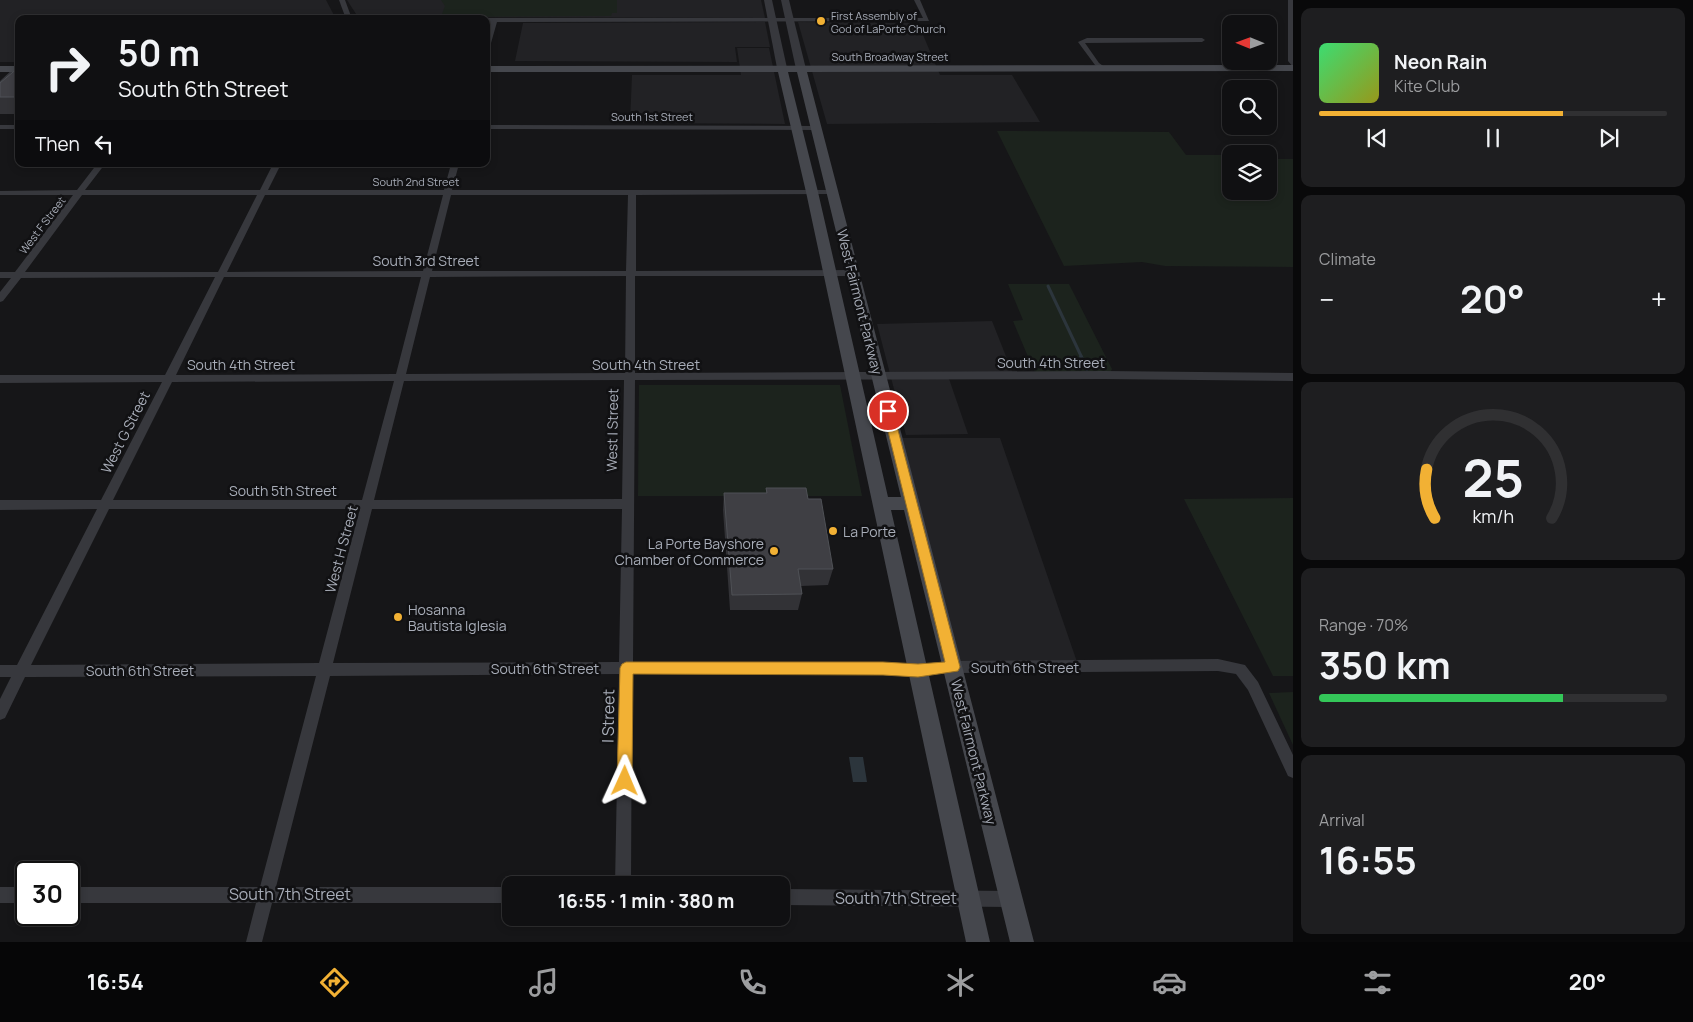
<!DOCTYPE html>
<meta charset="utf-8">
<style>
:root{--surface:#101012;--page:#1e1e20;--text:#f1f3f6;--muted:#9c9d9f;--line:#303032;--accent:#f2b134}
body{margin:0;font-family:Manrope,sans-serif;background:var(--page);color:var(--text);height:100vh;display:flex;flex-direction:column;font-size:19px;white-space:nowrap}
*{box-sizing:border-box;margin:0}
p{font-size:16px;color:var(--muted)}
.icon{flex:none;width:28px;height:28px;fill:none;stroke:currentColor;stroke-width:2;stroke-linecap:round;stroke-linejoin:round}
.map{position:relative;flex:1;overflow:hidden}
.sheet{display:flex;flex-direction:column;gap:8px;padding:8px;background:#09090a;width:400px}
.sheet>*{flex:none}
.banner{position:absolute;left:15px;top:15px;width:475px;height:152px;border-radius:10px;box-shadow:0 2px 8px #0003,0 0 0 1px var(--line);background:#101012;color:var(--text);overflow:hidden}
.needle{width:32px;rotate:271deg}
.tools{position:absolute;left:1222px;top:15px;display:grid;gap:10px}
.tools a{display:grid;place-items:center;width:55px;height:55px;border-radius:10px;background:var(--surface);box-shadow:0 2px 8px #0003,0 0 0 1px var(--line);font-size:25px}
.speed{position:absolute;left:15px;top:861px;display:flex;gap:10px;font-size:25px;font-weight:700;text-align:center}
.speed>*{display:grid;place-content:center;width:65px;height:65px;border-radius:50%;background:var(--surface);box-shadow:0 2px 8px #0003,0 0 0 1px var(--line);line-height:1}
.speed .limit{border:2px solid #111;border-radius:8px;background:#fff;color:#111}
.pin{position:absolute;display:grid;place-items:center;width:42px;height:42px;color:#fff;margin:-21px;border:2px solid #fff;border-radius:50%;box-shadow:0 1px 5px #0007}
.me{position:absolute;width:55px;margin:-28px;rotate:1deg;stroke-linejoin:round;filter:drop-shadow(0 0 4px #0008)}
.turn{display:flex;align-items:center;gap:18px;height:105px;padding:0 20px;font-size:22px}
.turn .icon{width:65px;height:65px;stroke-width:2.5}
.turn b{display:block;font-size:35px;line-height:42px}
.then{display:flex;align-items:center;height:48px;padding:0 20px;background:#0003;gap:10px;font-size:19px}
.big{font-size:38px;font-weight:700;line-height:1.1}
.sheet .tile{flex:1;display:flex;flex-direction:column;justify-content:center;gap:8px;min-width:0;padding:0 18px;border-radius:10px;background:var(--page)}
.sheet .dial{align-items:center;gap:0}
.dial svg{height:130px;overflow:visible;fill:none;stroke:var(--line);stroke-width:7;stroke-linecap:round;text-anchor:middle}
.dial text{fill:var(--text);stroke:none}
.song{display:flex;align-items:center;gap:15px}
.cover{width:60px;height:60px;border-radius:8px;background:linear-gradient(135deg,hsl(140 70% 55%),hsl(60 70% 35%))}
.played{height:5px;border-radius:2px;background:linear-gradient(90deg,var(--accent) 70%,var(--line) 70%)}
.keys{display:flex;justify-content:space-around;direction:ltr}
.heat{display:flex;justify-content:space-between;align-items:center;font-size:28px;direction:ltr}
.charge{height:8px;border-radius:4px;background:linear-gradient(90deg,#34c759 70%,var(--line) 0)}
.trip{position:absolute;left:502px;top:876px;width:288px;height:50px;border-radius:10px;background:var(--surface);box-shadow:0 2px 8px #0003,0 0 0 1px var(--line);font-weight:700;line-height:50px;text-align:center}
.dock{display:flex;height:80px;justify-content:space-around;align-items:center;background:#060607;color:var(--muted)}
.dock .icon{width:35px;height:35px}
.dock .active{color:var(--accent)}
.dock b{font-size:22px;color:var(--text)}
main{display:flex;flex:1;min-height:0}
.map>svg:first-child{display:block}
</style>
<main>
<div class="map">
<svg width="1293" height="942" viewBox="0 0 1293 942">
<rect width="100%" height="100%" fill="#161618"/>
<g fill="#222225">
<path d="M0,0H326L336,19H19V62H0Z"/>
<path d="M347,0H761L765,18L358,17Z"/>
<path d="M765,22L770,47H735L737,62L515,61L523,23Z"/>
<path d="M798,22L918,23L940,75H1012L1040,122L827,124Z"/>
<path d="M737,48H769L785,124L630,123L632,75H741Z"/>
<path d="M992,321L1013,374L947,373L968,434L906,435L877,324Z"/>
<path d="M901,438H1000L1077,662L957,661Z"/>
</g>
<g fill="#1c231d">
<path d="M441,0H617V13H612L611,16L441,17L445,6Z"/>
<path d="M997,131L1169,132L1186,155H1231V191H1269V159H1293V267L1165,266L1142,262L1064,266Z"/>
<path d="M1008,284H1069L1112,369L1110,373H1039L1034,371L1013,321L1023,320Z"/>
<path d="M639,385H840L862,496H638Z"/>
<path d="M1293,498V676H1273L1184,499Z"/>
<path d="M1293,692V745L1269,693Z"/>
</g>
<path fill="#2c353c" d="M849,757H863L867,782H853Z"/>
<g fill="none" stroke-linecap="round" stroke-linejoin="round">
<path stroke="#2c353c" stroke-width="3" d="M1048,286L1082,358"/>
<path stroke="#2c353c" stroke-width="4" d="M1081,357L1087,369"/>
<g fill="#37383d" fill-rule="evenodd">
<path d="M339,0H345L352,19H346Z"/>
<path d="M914,0H920L929,21L497,22L489,50L486,52V37L490,22H486V19H484L486,18H923Z"/>
<path d="M1288,0H1293V67L1288,61Z"/>
<path d="M1087,38H1202L1205,40L1202,42L1085,43L1099,63L1106,68L1103,70L1095,65L1078,42Z"/>
<path d="M14,68H18L19,70L0,87V81Z"/>
<rect x="0" y="125" width="19" height="4"/>
<path d="M486,125L817,126L821,128L817,130L486,129Z"/>
<path d="M97,164H105L85,190H260L273,164H281L268,190H444L451,164H459L452,190H836V194H833L636,195V271L853,270L858,273L853,276H635V373L1104,371L1293,373V381L1104,379L635,380L633,662H847L918,664L953,661L1218,659L1245,665L1258,682L1293,755V778L1288,776L1248,690L1236,674L1218,671L953,673L918,676L847,674H632L631,885H615L619,674L330,676L276,887H511V903H272L262,942H246L256,903H69V887H260L316,676L25,677L5,718L0,720V699L11,677H0V665H17L97,509L0,510V500H101L162,382L0,383V375H165L215,277L21,278L3,301L0,302V292L11,278H0V272H15L73,195H0V191L77,190ZM82,195H257L218,272H25ZM265,195H443L423,271L227,272ZM451,195H628L626,271H432ZM626,276L625,373L406,374L430,277ZM224,277H421L396,374L176,375ZM624,380L622,499L374,500L404,381ZM394,381L362,500H113L172,382ZM109,509H360L319,663L31,665ZM372,509H622L619,662L333,663Z"/>
<rect x="0" y="887" width="26" height="16"/>
<path d="M781,889L1011,891L1017,893L1019,899L1017,905L1011,907L781,905Z"/>
</g>
<g fill="#37383d" fill-rule="evenodd">
<path d="M764,0H772L787,68L785,70L782,71L777,68Z"/>
<path d="M781,0H789L806,69L804,71L801,72L796,69Z"/>
</g>
<g fill="#45474d" fill-rule="evenodd">
<path d="M1293,65V71L807,72L1034,942H1010L904,510H891L990,942H966L806,192L778,72H486V66ZM788,72H797L901,497H888L818,192Z"/>
<rect x="0" y="66" width="19" height="6"/>
</g>
</g>
<g fill="#323236">
<path d="M19,67V114H0V83Z"/>
<path d="M766,488L808,499L833,569L828,585L801,586L802,594L798,610H730L723,510L724,493H766Z"/>
</g>
<g fill="#3f3f44" stroke="#4f5156">
<path d="M19,67V97H0V83Z"/>
<path d="M766,488H806L808,499H821L833,569H798L802,594L732,595L724,493H767Z"/>
</g>
<path fill="#f2b134" stroke="#9d7322" d="M888,407L893,411L960,667L958,671L918,677L883,675L633,674L632,781L630,786L625,789L620,786L617,781L620,668L622,664L626,662H883L918,664L945,662L883,411Z"/>
<g fill="#f2b134" stroke="#111113" stroke-width="2">
<circle cx="821" cy="21" r="5"/>
<circle cx="833" cy="531" r="5"/>
<circle cx="774" cy="551" r="5"/>
<circle cx="398" cy="617" r="5"/>
</g>
<g text-anchor="middle" dominant-baseline="central" stroke-width="5" stroke-linejoin="round" paint-order="stroke">
<g font-size="11" fill="#a8adb8" stroke="#111113" text-anchor="start">
<text x="831" y="15">First Assembly of<tspan x="831" dy="13">God of LaPorte Church</tspan></text>
</g>
<g font-size="11" fill="#a8adb8" stroke="#111113">
<text x="890" y="56">South Broadway Street</text>
<text x="652" y="116">South 1st Street</text>
<text x="416" y="181">South 2nd Street</text>
<text transform="translate(42 225) rotate(-53)">West F Street</text>
</g>
<g font-size="14" fill="#a8adb8" stroke="#111113">
<text x="426" y="260">South 3rd Street</text>
<text transform="translate(860 302) rotate(76)">West Fairmont Parkway</text>
<text x="1051" y="362">South 4th Street</text>
<text x="241" y="364">South 4th Street</text>
<text x="646" y="364">South 4th Street</text>
<text transform="translate(612 430) rotate(-89)">West I Street</text>
<text transform="translate(125 432) rotate(-63)">West G Street</text>
<text x="283" y="490">South 5th Street</text>
<text transform="translate(341 549) rotate(-75)">West H Street</text>
<text x="1025" y="667">South 6th Street</text>
<text x="545" y="668">South 6th Street</text>
<text x="140" y="670">South 6th Street</text>
<text transform="translate(974 752) rotate(76)">West Fairmont Parkway</text>
</g>
<g font-size="14" fill="#a8adb8" stroke="#111113" text-anchor="start">
<text x="843" y="531">La Porte</text>
<text x="764" y="543" text-anchor="end">La Porte Bayshore<tspan x="764" dy="16">Chamber of Commerce</tspan></text>
<text x="408" y="609">Hosanna<tspan x="408" dy="16">Bautista Iglesia</tspan></text>
</g>
<g font-size="16" fill="#a8adb8" stroke="#111113">
<text transform="translate(608 716) rotate(-89)">I Street</text>
<text x="290" y="894">South 7th Street</text>
<text x="896" y="898">South 7th Street</text>
</g>
</g>
</svg>
<div class="tools">
<a><svg class="needle" viewBox="-14 -14 28 28"><path d="M0-13l5 13h-10z" fill="#e53935"/><path d="M0 13l5-13h-10z" fill="#9c9d9f"/></svg></a>
<a><svg class="icon" aria-label="search" viewBox="0 0 24 24"><circle cx="10" cy="10" r="6"/><path d="M15 15l6 6"/></svg></a>
<a><svg class="icon" aria-label="layers" viewBox="0 0 24 24"><path d="M12 4l9 5-9 5-9-5zM3 14l9 5 9-5"/></svg></a>
</div>
<div class="speed"><div class="limit">30</div></div>
<div class="pin" style="left:888px;top:411px;background:#d93025"><svg class="icon" aria-label="arrive" viewBox="0 0 24 24"><path d="M6 21V4h12l-3 4 3 4H6"/></svg></div>
<svg class="me" style="left:625px;top:781px" viewBox="-20 -20 40 40"><path d="M0-17L14 15 0 8-14 15z" fill="#f2b134" stroke="#fff" stroke-width="4"/></svg>
<div class="trip">16:55 · 1 min · 380 m</div>
<div class="banner">
<div class="turn"><svg class="icon" aria-label="right" viewBox="0 0 24 24"><path d="M7 20v-9h11M14 6l5 5-5 5"/></svg><div><b>50 m</b>South 6th Street</div></div>
<div class="then">Then<svg class="icon" aria-label="left" viewBox="0 0 24 24"><path d="M17 20v-9H6M10 6l-5 5 5 5"/></svg></div>
</div>
</div>
<section class="sheet">
<div class="tile">
<div class="song"><i class="cover"></i><div><b>Neon Rain</b><p>Kite Club</p></div></div>
<div class="played"></div>
<div class="keys"><svg class="icon" aria-label="previous" viewBox="0 0 24 24"><path d="M18 5L8 12l10 7zM5 5v14"/></svg><svg class="icon" aria-label="pause" viewBox="0 0 24 24"><path d="M8 5v14M16 5v14"/></svg><svg class="icon" aria-label="next" viewBox="0 0 24 24"><path d="M6 5l10 7-10 7zM19 5v14"/></svg></div>
</div>
<div class="tile"><p>Climate</p>
<div class="heat"><a>−</a><b class="big">20°</b><a>+</a></div>
</div>
<div class="tile dial"><svg viewBox="0 0 100 80">
<path d="M14 69A42 42 0 1 1 86 69"/>
<path d="M14 69A42 42 0 0 1 9 39" stroke="#f2b134"/>
<text x="50" y="56" font-size="32" font-weight="700">25</text>
<text x="50" y="72" font-size="11">km/h</text>
</svg></div>
<div class="tile"><p>Range · 70%</p><b class="big">350 km</b><div class="charge"></div></div>
<div class="tile"><p>Arrival</p><b class="big">16:55</b></div>
</section>
</main>
<nav class="dock">
<b>16:54</b>
<svg class="icon active" aria-label="directions" viewBox="0 0 24 24"><path d="M12 3l9 9-9 9-9-9zM9 14v-3h6M13 9l2 2-2 2"/></svg>
<svg class="icon" aria-label="music" viewBox="0 0 24 24"><path d="M9 18V5l10-2v13"/><circle cx="6" cy="18" r="3"/><circle cx="16" cy="16" r="3"/></svg>
<svg class="icon" aria-label="phone" viewBox="0 0 24 24"><path d="M5 4h4l2 5-3 2q2 4 5 5l2-3 5 2v4C11 20 4 13 5 4z"/></svg>
<svg class="icon" aria-label="climate" viewBox="0 0 24 24"><path d="M12 3v18M4 7l16 10M4 17L20 7"/></svg>
<svg class="icon" aria-label="car" viewBox="0 0 24 24"><path d="M5 17H2v-5l4-1 3-4h7l3 4 3 1v5h-3M9 17h6M6 11h13"/><circle cx="7" cy="17" r="2"/><circle cx="17" cy="17" r="2"/></svg>
<svg class="icon" aria-label="filters" viewBox="0 0 24 24"><path d="M4 7h16M4 17h16"/><circle cx="9" cy="7" r="2"/><circle cx="15" cy="17" r="2"/></svg>
<b>20°</b>
</nav>
